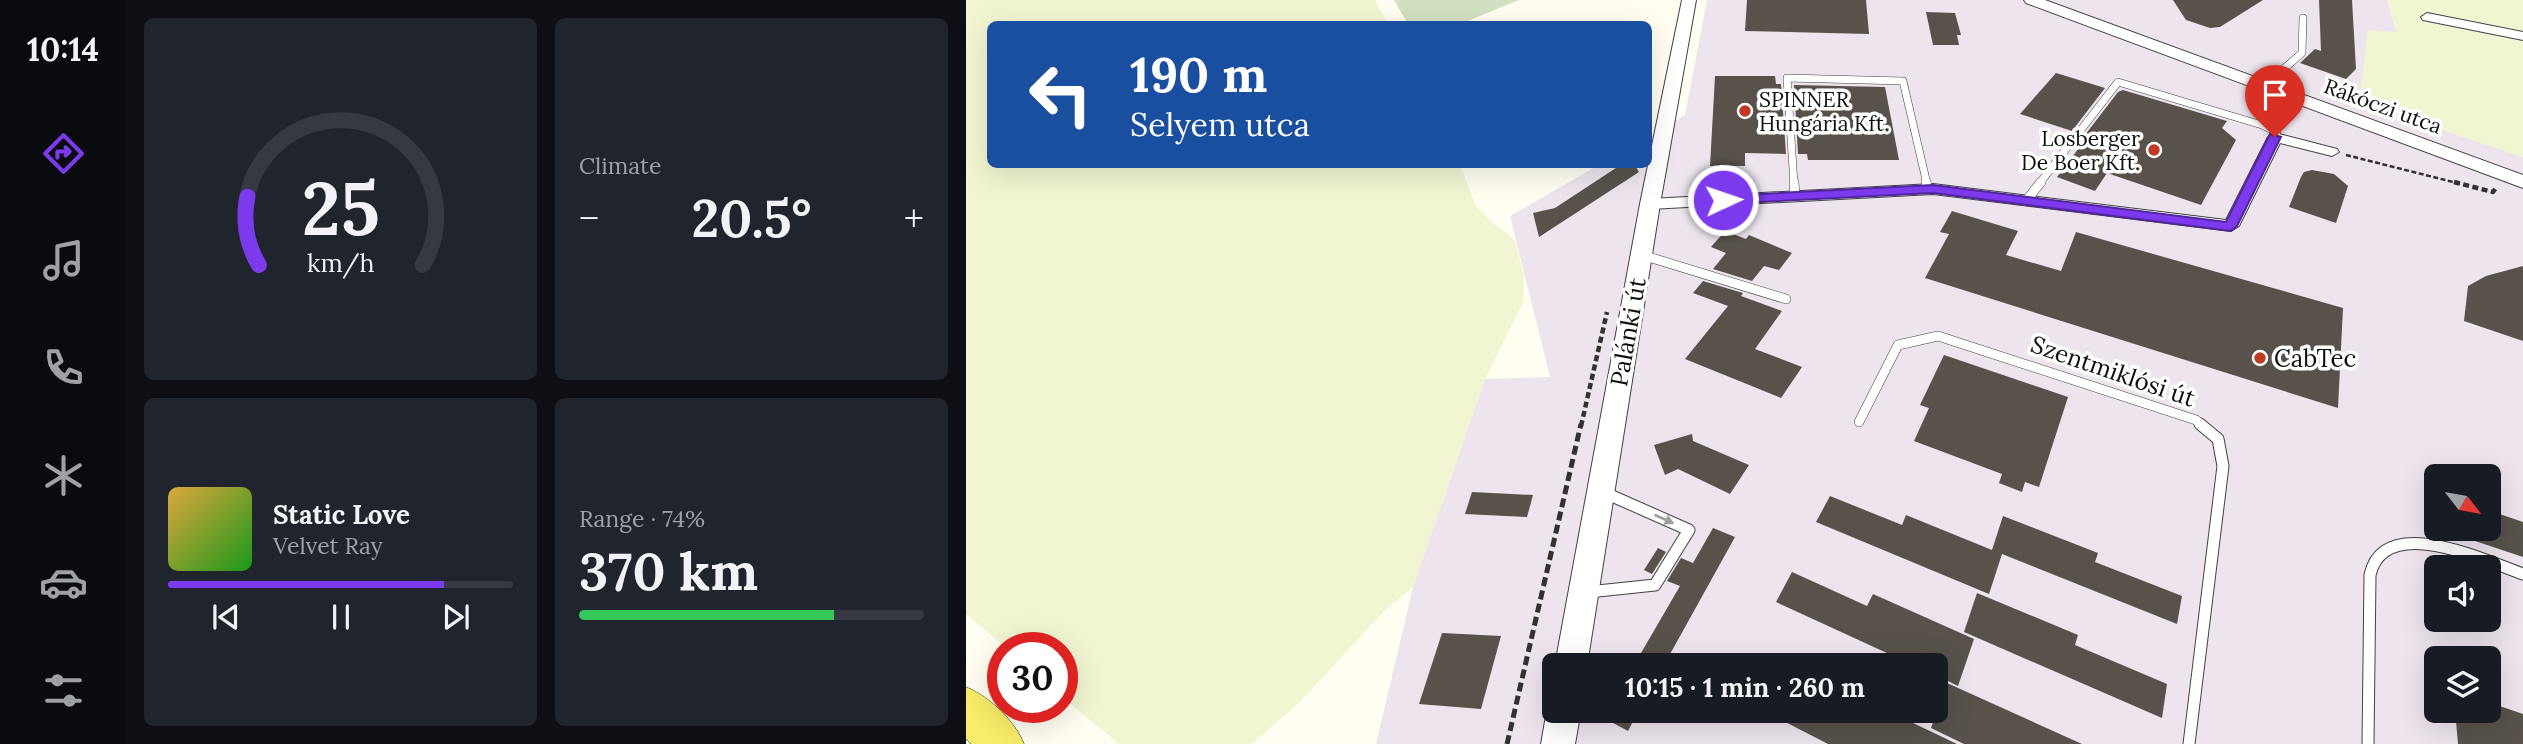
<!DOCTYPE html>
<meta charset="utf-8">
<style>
:root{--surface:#171b24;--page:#20242c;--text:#f1f3f6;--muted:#9ea1a6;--line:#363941;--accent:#7c3aed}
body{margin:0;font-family:Lora,serif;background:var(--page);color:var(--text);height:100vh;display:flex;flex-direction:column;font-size:26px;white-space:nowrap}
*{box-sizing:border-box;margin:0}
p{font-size:23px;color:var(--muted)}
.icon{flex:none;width:38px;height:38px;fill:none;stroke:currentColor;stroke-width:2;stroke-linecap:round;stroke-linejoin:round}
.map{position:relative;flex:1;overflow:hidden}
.side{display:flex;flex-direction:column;gap:18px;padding:18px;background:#0d0f14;width:840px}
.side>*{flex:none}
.top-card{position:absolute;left:21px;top:21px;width:665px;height:147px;border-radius:10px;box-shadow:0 7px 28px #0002;background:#1a4fa0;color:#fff;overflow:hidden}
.needle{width:46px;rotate:121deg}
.buttons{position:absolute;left:1458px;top:464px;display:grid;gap:14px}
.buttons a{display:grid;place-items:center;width:77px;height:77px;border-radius:10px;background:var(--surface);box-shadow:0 7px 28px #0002;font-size:35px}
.speed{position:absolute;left:21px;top:632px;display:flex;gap:14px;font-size:35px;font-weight:700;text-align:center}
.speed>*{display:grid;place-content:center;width:91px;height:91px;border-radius:50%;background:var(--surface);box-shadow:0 7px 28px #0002;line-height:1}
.speed .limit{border:10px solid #d22;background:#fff;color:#111}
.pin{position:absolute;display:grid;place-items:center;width:60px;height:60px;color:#fff;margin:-72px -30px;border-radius:50% 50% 50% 0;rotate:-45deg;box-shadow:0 0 7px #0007}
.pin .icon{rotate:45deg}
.me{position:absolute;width:77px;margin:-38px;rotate:87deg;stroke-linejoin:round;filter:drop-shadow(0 0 5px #0008)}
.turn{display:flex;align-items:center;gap:24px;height:147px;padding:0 28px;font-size:32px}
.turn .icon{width:91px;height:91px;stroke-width:2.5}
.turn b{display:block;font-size:49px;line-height:60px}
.big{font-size:52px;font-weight:800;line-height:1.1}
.side .tile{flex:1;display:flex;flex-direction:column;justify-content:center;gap:10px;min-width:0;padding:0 24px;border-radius:10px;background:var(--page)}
.side .dial{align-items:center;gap:0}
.dial svg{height:182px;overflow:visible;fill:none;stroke:var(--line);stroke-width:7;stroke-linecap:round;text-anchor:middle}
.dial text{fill:var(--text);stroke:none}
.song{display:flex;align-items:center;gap:21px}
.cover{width:84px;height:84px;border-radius:10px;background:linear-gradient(135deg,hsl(40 70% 55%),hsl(120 70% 35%))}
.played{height:7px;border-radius:4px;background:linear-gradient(90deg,var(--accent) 80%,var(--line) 80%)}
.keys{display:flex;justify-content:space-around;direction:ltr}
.heat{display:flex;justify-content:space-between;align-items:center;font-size:38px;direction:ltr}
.charge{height:10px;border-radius:5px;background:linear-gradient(90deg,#34c759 74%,var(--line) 0)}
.side .tiles{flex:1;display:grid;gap:18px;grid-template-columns:repeat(2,1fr)}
.trip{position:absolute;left:576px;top:653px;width:406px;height:70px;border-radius:10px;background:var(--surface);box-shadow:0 7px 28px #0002;font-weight:800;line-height:70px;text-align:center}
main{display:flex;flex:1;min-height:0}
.tabs{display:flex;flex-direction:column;width:126px;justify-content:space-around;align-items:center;background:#090b0e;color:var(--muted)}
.tabs .icon{width:49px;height:49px}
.tabs .selected{color:var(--accent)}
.tabs b{font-size:32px;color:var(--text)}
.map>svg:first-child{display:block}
</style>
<main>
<nav class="tabs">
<b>10:14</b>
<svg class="icon selected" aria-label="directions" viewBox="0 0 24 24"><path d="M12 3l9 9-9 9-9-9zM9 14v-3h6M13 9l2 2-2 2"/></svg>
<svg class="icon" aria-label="music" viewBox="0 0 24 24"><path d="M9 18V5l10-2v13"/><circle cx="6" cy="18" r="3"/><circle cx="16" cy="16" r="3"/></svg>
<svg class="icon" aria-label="phone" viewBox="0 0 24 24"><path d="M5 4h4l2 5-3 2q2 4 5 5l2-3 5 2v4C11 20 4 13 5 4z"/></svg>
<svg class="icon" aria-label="climate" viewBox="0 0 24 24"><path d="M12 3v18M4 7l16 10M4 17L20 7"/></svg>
<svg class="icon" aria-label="car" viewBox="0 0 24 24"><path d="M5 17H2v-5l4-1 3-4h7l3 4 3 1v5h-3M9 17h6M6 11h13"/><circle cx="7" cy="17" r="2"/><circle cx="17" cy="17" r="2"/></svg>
<svg class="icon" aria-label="filters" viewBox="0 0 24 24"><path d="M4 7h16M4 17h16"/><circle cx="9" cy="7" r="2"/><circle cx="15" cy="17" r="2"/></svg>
</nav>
<section class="side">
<div class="tiles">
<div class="tile dial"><svg viewBox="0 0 100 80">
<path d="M14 69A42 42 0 1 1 86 69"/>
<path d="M14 69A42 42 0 0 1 9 39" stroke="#7c3aed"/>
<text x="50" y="56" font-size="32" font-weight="700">25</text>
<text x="50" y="72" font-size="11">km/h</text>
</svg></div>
<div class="tile"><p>Climate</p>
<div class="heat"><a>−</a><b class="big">20.5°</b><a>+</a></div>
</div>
<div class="tile">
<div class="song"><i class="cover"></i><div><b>Static Love</b><p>Velvet Ray</p></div></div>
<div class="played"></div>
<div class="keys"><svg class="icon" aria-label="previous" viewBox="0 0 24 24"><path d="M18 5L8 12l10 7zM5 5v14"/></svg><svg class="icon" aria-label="pause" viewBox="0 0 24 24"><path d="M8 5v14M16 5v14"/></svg><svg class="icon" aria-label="next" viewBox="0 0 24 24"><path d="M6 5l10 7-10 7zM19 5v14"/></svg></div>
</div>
<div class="tile"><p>Range · 74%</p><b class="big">370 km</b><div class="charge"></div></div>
</div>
</section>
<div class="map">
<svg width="1557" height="744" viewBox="0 0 1557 744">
<rect width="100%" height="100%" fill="#fffef1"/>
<path fill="#ede4ed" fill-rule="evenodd" d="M741,0H1421L1431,33L1393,102L1557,157V744H410L447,587L519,379L584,377L544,216L633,165L682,164L683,136L719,115ZM1470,476H1522V528H1470ZM1470,567H1522V620H1470ZM1470,658H1522V710H1470ZM588,665H970V710H588Z"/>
<g fill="#f2f5d1">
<path d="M0,0H409L422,24H24V164L494,165L510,206L528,224L549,240L558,276L557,302L519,379L447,587L418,611L333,703L286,744H153L96,697V648L39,647L0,614Z"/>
<path d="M1421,0H1557V157L1393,102L1402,30L1431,32Z"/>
</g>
<path fill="#d2e1c1" d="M428,0H553L494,24H442Z"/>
<g fill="#58524b">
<path d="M781,0H900L903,34L779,31Z"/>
<path d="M1207,0H1297L1254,27L1244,28L1220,20Z"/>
<path d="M1353,0H1386L1390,69L1380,79L1334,63L1349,49L1355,51Z"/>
<path d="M960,12L989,13L995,35H991L993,45H967Z"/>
<path d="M1090,73L1139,88L1106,131L1054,114Z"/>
<path d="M749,76H809L810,84H815L820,154L779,153V166H744Z"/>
<path d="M828,85L919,87L933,160H842L841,154H832Z"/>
<path d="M1157,90L1261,121L1256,128L1270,140L1235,205L1141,173L1129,191L1091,177L1122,136L1119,135L1152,92Z"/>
<path d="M656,164H668L673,172L573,237L567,213L589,208Z"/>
<path d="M1346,170L1368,174L1382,186L1370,223L1323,207L1335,177L1338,172Z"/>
<path d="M986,211L1052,231L1040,255L1095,271L1110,232L1377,308L1372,408L959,278L983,234L974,232Z"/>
<path d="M759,231L780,239L783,235L826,253L813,270L798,266L786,281L747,269L760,253L745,247Z"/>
<path d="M1557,266V341L1498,321L1502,286L1520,276Z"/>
<path d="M737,281L777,293L775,296L816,311L789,349L836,367L815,398L719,359L762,306L727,293Z"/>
<path d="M978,355L1102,397L1073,487L1059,482L1056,492L1033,483L1036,474L948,441L963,408L954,405Z"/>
<path d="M726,434L727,441L783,465L764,494L712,469L699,475L688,445Z"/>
<path d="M506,492L567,495L561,517L499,514Z"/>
<path d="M864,496L936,525L940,515L1026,550L1037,516L1132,553L1129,562L1216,596L1211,624L1036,554L1023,594L850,522Z"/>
<path d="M1522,510L1557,522V557L1482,532L1483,528H1522Z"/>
<path d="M747,528L769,537L698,665H668L714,586L701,581L715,558L727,563Z"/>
<path d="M692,548L700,552L686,574L678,570Z"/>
<path d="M826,572L901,606L907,594L1008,639L992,686L970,675V665H947L810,602Z"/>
<path d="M1011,593L1112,635L1109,645L1201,684L1196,718L998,632Z"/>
<path d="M476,633L535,636L515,709L453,704Z"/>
<path d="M981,683L1116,744H998L965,728Z"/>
<path d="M1522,702L1557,714V744H1492L1489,710H1522Z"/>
<path d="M623,710H673L662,731Z"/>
<path d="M796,710H920L991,744H862Z"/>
</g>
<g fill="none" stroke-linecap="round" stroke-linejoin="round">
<defs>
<g id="service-far2">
<path d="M1298,86L1336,53L1337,18"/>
<path d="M828,184L821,78L937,81L961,184"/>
<path d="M1073,184L1152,82L1296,125L1311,132L1309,137"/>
</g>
<g id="service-far1">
<path d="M828,182L829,196"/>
<path d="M960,182L962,189"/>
<path d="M1060,201L1075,182"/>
<path d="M676,255L820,299"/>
<path d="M893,422L932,345L972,336L1230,420L1236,426"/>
</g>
<g id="service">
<path d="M622,592L689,585L723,530L637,492"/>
<path d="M1223,744L1257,466L1252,439L1234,424"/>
<path d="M1402,744L1404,575C1418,512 1520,561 1557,574"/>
</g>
<g id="minor">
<path d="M1461,13L1557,32V40L1457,20L1455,17Z"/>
<path d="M1309,133L1371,149L1373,152L1366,156L1314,143L1273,226L1265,231L967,194L684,209L676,204L684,199L967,184L1260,220L1302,137Z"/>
</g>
<g id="tertiary">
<path d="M716,0H730L694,204L621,665H589L674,204Z"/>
<path d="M1058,0H1079L1557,175V188L1060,3Z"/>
<path d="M588,697V710H615L609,744H575L581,710Z"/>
</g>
<path id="primary" d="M0,687C24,697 48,720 58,744H5L0,739Z"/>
</defs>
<use href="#service-far2" stroke="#424242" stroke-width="8"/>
<use href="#service-far1" stroke="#424242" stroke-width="10"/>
<use href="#service" stroke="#424242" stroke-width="13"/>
<use href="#minor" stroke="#424242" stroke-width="2"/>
<use href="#tertiary" stroke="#424242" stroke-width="2"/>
<use href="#primary" stroke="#202020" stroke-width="1"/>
<path stroke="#313131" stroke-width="2.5" stroke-dasharray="5 2.5" stroke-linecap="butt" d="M1380,155L1495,184"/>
<g stroke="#313131" stroke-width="4.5" stroke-dasharray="6 3.5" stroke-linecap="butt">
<path d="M1488,182L1527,192L1530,188"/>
<path d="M615,426L641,312"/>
</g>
<path stroke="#313131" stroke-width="5" stroke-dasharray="9 4.5" stroke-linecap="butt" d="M541,744L615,424"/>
<use href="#service-far2" stroke="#fff" stroke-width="7"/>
<use href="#service-far1" stroke="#fff" stroke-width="9"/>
<use href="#service" stroke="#fff" stroke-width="11"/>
<use href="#minor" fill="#fff" fill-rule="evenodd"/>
<use href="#tertiary" fill="#fff" fill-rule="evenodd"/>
<use href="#primary" fill="#f8ed68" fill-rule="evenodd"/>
</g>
<defs><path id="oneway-solid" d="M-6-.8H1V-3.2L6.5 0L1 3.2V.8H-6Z" transform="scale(1.75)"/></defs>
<use fill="#9f9f9f" href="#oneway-solid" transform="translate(698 519) rotate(24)"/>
<path fill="#7c3aed" stroke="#51269a" stroke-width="2" d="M1304,134L1315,137L1271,226L1265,231L967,193L757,204L750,200L757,196L967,185L1260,222Z"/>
<g fill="#bf3927" stroke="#fff" stroke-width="2.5">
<circle cx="779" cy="111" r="7"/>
<circle cx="1188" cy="150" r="7"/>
<circle cx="1294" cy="358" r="7"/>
</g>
<g text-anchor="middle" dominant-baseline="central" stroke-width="7" stroke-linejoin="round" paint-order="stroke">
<g font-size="21" fill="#0f0f0f" stroke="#fff" text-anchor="start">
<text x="793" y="99">SPINNER<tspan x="793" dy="24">Hungária Kft.</tspan></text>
<text x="1174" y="138" text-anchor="end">Losberger<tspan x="1174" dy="24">De Boer Kft.</tspan></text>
</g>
<g font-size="21" fill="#0f0f0f" stroke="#fff">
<text transform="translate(1417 106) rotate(20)">Rákóczi utca</text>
</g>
<g font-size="24" fill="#0f0f0f" stroke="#fff">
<text transform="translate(662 332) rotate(-80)">Palánki út</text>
<text transform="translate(1147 371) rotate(19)">Szentmiklósi út</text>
</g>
<g font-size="24" fill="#0f0f0f" stroke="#fff" text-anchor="start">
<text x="1308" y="358">CabTec</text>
</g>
</g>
</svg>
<div class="buttons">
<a><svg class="needle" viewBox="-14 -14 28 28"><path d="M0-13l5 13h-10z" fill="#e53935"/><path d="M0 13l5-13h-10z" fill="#9ea1a6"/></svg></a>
<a><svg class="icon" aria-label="sound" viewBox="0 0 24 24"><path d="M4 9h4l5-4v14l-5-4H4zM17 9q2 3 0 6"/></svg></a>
<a><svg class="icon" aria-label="layers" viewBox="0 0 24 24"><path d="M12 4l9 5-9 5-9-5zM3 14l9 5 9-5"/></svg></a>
</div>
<div class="speed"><div class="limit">30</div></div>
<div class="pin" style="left:1309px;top:137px;background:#d93025"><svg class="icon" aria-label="arrive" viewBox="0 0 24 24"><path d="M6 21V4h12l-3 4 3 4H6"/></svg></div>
<svg class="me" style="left:757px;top:200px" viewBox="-20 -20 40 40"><circle r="17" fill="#7c3aed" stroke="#fff" stroke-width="3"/><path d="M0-11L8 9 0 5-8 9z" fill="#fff"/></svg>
<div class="trip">10:15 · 1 min · 260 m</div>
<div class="top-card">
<div class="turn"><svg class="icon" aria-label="left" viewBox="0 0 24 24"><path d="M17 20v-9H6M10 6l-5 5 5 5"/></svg><div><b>190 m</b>Selyem utca</div></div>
</div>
</div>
</main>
